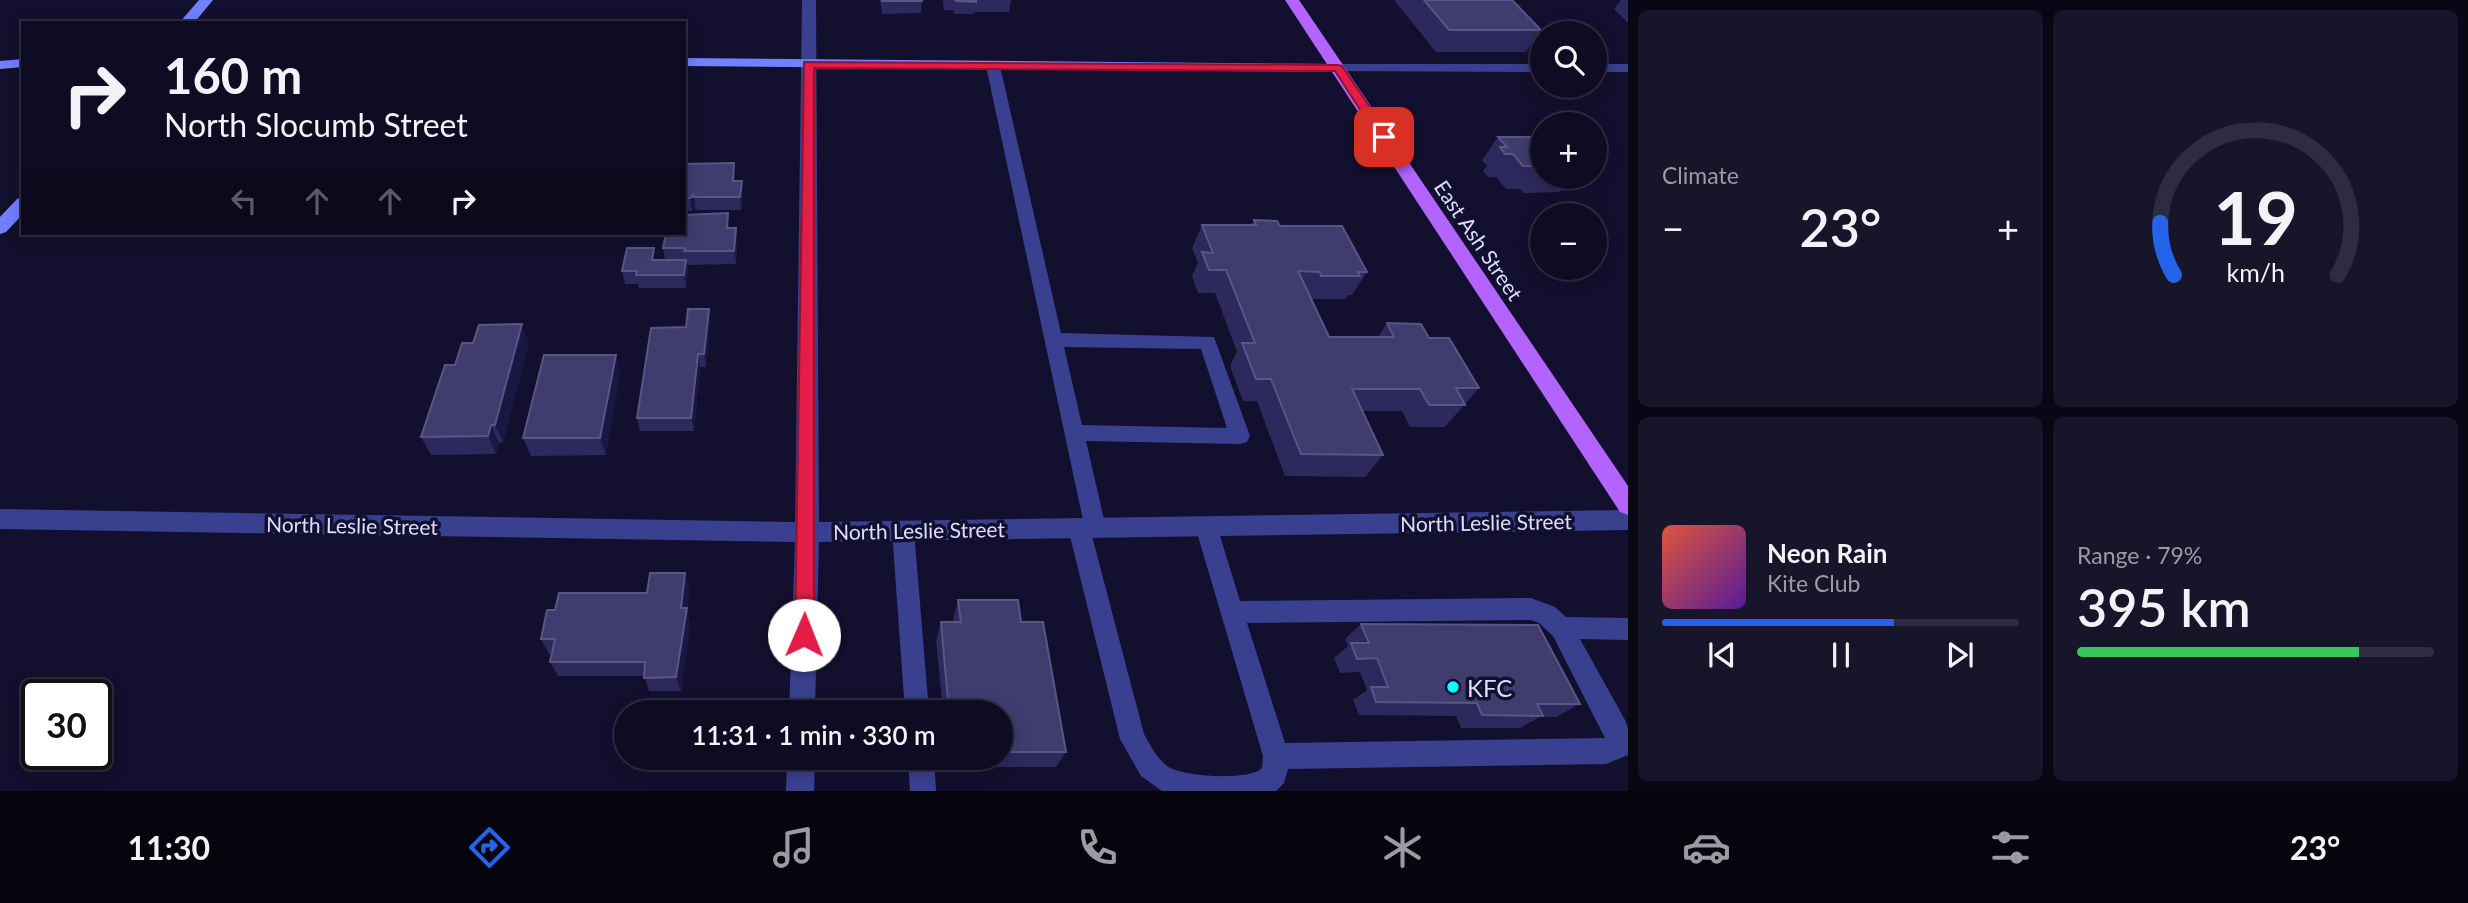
<!DOCTYPE html>
<meta charset="utf-8">
<style>
:root{--surface:#0e0c22;--page:#17152a;--text:#f1f3f6;--muted:#9b9ba5;--line:#2e2c40;--accent:#2563eb}
body{margin:0;font-family:Lato,sans-serif;background:var(--page);color:var(--text);height:100vh;display:flex;flex-direction:column;font-size:26px;white-space:nowrap}
*{box-sizing:border-box;margin:0}
p{font-size:23px;color:var(--muted)}
.icon{flex:none;width:38px;height:38px;fill:none;stroke:currentColor;stroke-width:2;stroke-linecap:round;stroke-linejoin:round}
.map{position:relative;flex:1;overflow:hidden}
.details{display:flex;flex-direction:column;gap:10px;padding:10px;background:#080713;width:840px}
.details>*{flex:none}
.hud{position:absolute;left:21px;top:21px;width:665px;height:214px;border-radius:0px;box-shadow:0 4px 18px #0003,0 0 0 2px var(--line);background:#0e0c22;color:var(--text);overflow:hidden}
.buttons{position:absolute;left:1530px;top:21px;display:grid;gap:14px}
.buttons a{display:grid;place-items:center;width:77px;height:77px;border-radius:50%;background:var(--surface);box-shadow:0 4px 18px #0003,0 0 0 2px var(--line);font-size:35px}
.speed{position:absolute;left:21px;top:679px;display:flex;gap:14px;font-size:35px;font-weight:700;text-align:center}
.speed>*{display:grid;place-content:center;width:91px;height:91px;border-radius:50%;background:var(--surface);box-shadow:0 4px 18px #0003,0 0 0 2px var(--line);line-height:1}
.speed .limit{border:4px solid #111;border-radius:10px;background:#fff;color:#111}
.pin{position:absolute;display:grid;place-items:center;width:60px;height:60px;color:#fff;margin:-30px;border-radius:14px;box-shadow:0 4px 10px #0006}
.me{position:absolute;width:77px;margin:-38px;rotate:1deg;stroke-linejoin:round;filter:drop-shadow(0 0 5px #0008)}
.turn{display:flex;align-items:center;gap:24px;height:147px;padding:0 28px;font-size:32px}
.turn .icon{width:91px;height:91px;stroke-width:2.5}
.turn b{display:block;font-size:49px;line-height:60px}
.lanes{display:flex;align-items:center;height:66px;padding:0 28px;background:#0003;justify-content:center;gap:35px;direction:ltr}
.lanes .off{opacity:.35}
.big{font-size:52px;font-weight:600;line-height:1.1}
.details .tile{flex:1;display:flex;flex-direction:column;justify-content:center;gap:10px;min-width:0;padding:0 24px;border-radius:10px;background:var(--page)}
.details .dial{align-items:center;gap:0}
.dial svg{height:182px;overflow:visible;fill:none;stroke:var(--line);stroke-width:7;stroke-linecap:round;text-anchor:middle}
.dial text{fill:var(--text);stroke:none}
.song{display:flex;align-items:center;gap:21px}
.cover{width:84px;height:84px;border-radius:10px;background:linear-gradient(135deg,hsl(10 70% 55%),hsl(270 70% 35%))}
.played{height:7px;border-radius:4px;background:linear-gradient(90deg,var(--accent) 65%,var(--line) 65%)}
.keys{display:flex;justify-content:space-around;direction:ltr}
.heat{display:flex;justify-content:space-between;align-items:center;font-size:38px;direction:ltr}
.charge{height:10px;border-radius:5px;background:linear-gradient(90deg,#34c759 79%,var(--line) 0)}
.details .tiles{flex:1;display:grid;gap:10px;grid-template-columns:repeat(2,1fr)}
.trip{position:absolute;left:614px;top:700px;width:399px;height:70px;border-radius:35px;background:var(--surface);box-shadow:0 4px 18px #0003,0 0 0 2px var(--line);font-weight:600;line-height:70px;text-align:center}
.tabs{display:flex;height:112px;justify-content:space-around;align-items:center;background:#06050e;color:var(--muted)}
.tabs .icon{width:49px;height:49px}
.tabs .on{color:var(--accent)}
.tabs b{font-size:32px;color:var(--text)}
main{display:flex;flex:1;min-height:0}
.map>svg:first-child{display:block}
</style>
<main>
<div class="map">
<svg width="1628" height="791" viewBox="0 0 1628 791">
<rect width="100%" height="100%" fill="#12102e"/>
<g fill="none" stroke-linecap="round" stroke-linejoin="round">
<g fill="#39408f" fill-rule="evenodd">
<path d="M993,62L1000,66L1061,333L1214,337L1250,436L1247,442L1240,444L1086,441L1106,528L1103,535L1092,536L1144,734C1150,745 1157,758 1167,766C1182,777 1250,781 1262,768L1263,756L1195,526L1198,519L1206,517L1214,519L1217,526L1240,601L1531,598L1555,607L1566,617L1628,618V640L1580,639L1625,720L1628,728V755L1606,764L1288,769L1284,783L1276,791H1162L1141,776L1120,739L1068,528L1071,521L1083,520L986,66ZM1064,347L1201,349L1227,428L1082,425ZM1531,620L1539,623L1553,636L1605,738L1285,743L1247,623Z"/>
<path d="M903,522L911,524L914,531L929,712H905L892,531L895,524Z"/>
<path d="M908,758H934L936,791H910Z"/>
</g>
<g fill="#39408f" fill-rule="evenodd">
<path d="M802,0H816L819,522L1628,510V530L819,542L815,712H789L795,542L0,529V509L795,522Z"/>
<path d="M1338,64H1542V72L1333,71L1331,68Z"/>
<rect x="1594" y="64" width="34" height="8"/>
<path d="M787,758H815L814,791H786Z"/>
</g>
<g fill="#7481ff" fill-rule="evenodd">
<path d="M199,0H213L194,23H179Z"/>
<path d="M684,58L1338,64L1345,68L1338,72L684,66Z"/>
<path d="M23,59V67L0,69V61Z"/>
<path d="M23,197V214L6,232L0,234V217L17,199Z"/>
</g>
<path fill="#b364ff" fill-rule="evenodd" d="M1285,0H1299L1628,486V515L1620,512Z"/>
</g>
<g fill="#2d295c">
<path d="M880,0H922L921,13L882,14Z"/>
<path d="M943,0H1011L1009,12H975L974,14H954L953,10H944Z"/>
<path d="M1394,0H1512L1541,30L1526,52H1436Z"/>
<path d="M1621,0H1628V23L1614,9Z"/>
<path d="M1498,137H1542V177H1573L1560,192L1523,193L1521,189H1506L1496,177H1488L1483,171L1487,166L1482,160Z"/>
<path d="M684,164L735,176V181L743,195L741,210H695V208L692,211H684Z"/>
<path d="M1254,220L1280,226L1367,272L1352,295H1348L1346,299H1311L1329,337H1378L1387,323L1429,338L1479,388L1445,427H1410L1402,411H1362L1383,455L1365,477L1285,476L1257,401H1243L1230,366L1237,352L1215,293H1198L1192,276L1198,263L1192,248L1202,225H1251Z"/>
<path d="M729,228H736L737,242L736,264L687,265L688,273L686,288H639L638,284H625L622,271L656,260H665L663,248Z"/>
<path d="M710,322L706,367H700L694,431H640L637,418L686,327Z"/>
<path d="M473,343H529L503,442L499,443L496,454L431,455L421,437L455,365Z"/>
<path d="M620,373L606,455L531,456L523,438Z"/>
<path d="M689,589L687,608L690,623L681,691H649L644,676H558L550,662L552,654H549L541,639L555,610L647,593Z"/>
<path d="M958,600L1021,622L1066,752L1056,767H947V758H1001V712H943L936,640L941,622H954L953,619Z"/>
<path d="M1361,624L1580,704L1556,717H1540L1520,728H1461L1456,716L1359,715L1353,700L1367,690L1360,672L1340,673L1334,658L1348,646L1345,639Z"/>
</g>
<g fill="#1a1742">
<path d="M734,163L735,176L734,194L733,181Z"/>
<path d="M742,181L743,195L741,210L740,197Z"/>
<path d="M694,194L695,208L692,211L690,198Z"/>
<path d="M736,228L737,242L736,264L734,251Z"/>
<path d="M686,260L688,273L686,288L684,275Z"/>
<path d="M709,309L710,322L706,367L704,354Z"/>
<path d="M522,324L529,343L503,442L495,425Z"/>
<path d="M698,354L700,367L694,431L691,418Z"/>
<path d="M616,355L620,373L606,455L600,438Z"/>
<path d="M491,425L499,443L496,454L488,436Z"/>
<path d="M685,573L689,589L687,608L690,623L681,691L676,677Z"/>
</g>
<g fill="#403c6e" stroke="#595584" stroke-width="2">
<rect x="882" y="0" width="40" height="1"/>
<path d="M955,0H976V2L956,1Z"/>
<path d="M1424,0H1512L1541,30H1449Z"/>
<path d="M1498,137H1542V169L1538,166H1523L1513,154H1505L1500,147H1507Z"/>
<path d="M734,163L733,181H742L740,197H693L694,194L690,198H684V164Z"/>
<path d="M728,213L727,228H736L734,251H684L685,248H663L666,233H684V215Z"/>
<path d="M1254,220L1277,221L1280,226H1342L1367,272H1358L1360,276H1321L1320,272L1298,271L1329,337H1394L1387,323L1421,324L1429,338H1449L1479,388H1456L1465,405H1429L1420,389H1352L1383,455L1301,454L1271,379H1256L1242,343H1255L1226,270H1209L1202,252L1213,253L1202,225H1256Z"/>
<path d="M627,248H654L652,260H686L684,275H636L637,271H622Z"/>
<path d="M688,309H709L704,354H698L691,418H637L651,328L686,327Z"/>
<path d="M522,324L495,425H491L488,436L421,437L445,365H455L462,343H473L479,325Z"/>
<path d="M544,355H616L600,438H523Z"/>
<path d="M650,573H685L681,608H687L676,677L644,678L645,662H550L555,639H541L547,610H555L559,593H647Z"/>
<path d="M958,600H1018L1021,622H1043L1066,752H1001V712H949L941,622H961Z"/>
<path d="M1361,624L1538,625L1580,704H1537L1543,716L1482,715L1477,703L1376,702L1371,687H1388L1377,658L1357,659L1351,643H1369Z"/>
</g>
<path fill="#e11d48" stroke="#92132f" stroke-width="2" d="M804,62L1338,65L1342,66L1390,137L1379,139L1335,71L814,68V635L811,641L804,644L797,641L795,635Z"/>
<circle fill="#09fffb" stroke="#12102e" stroke-width="2.5" cx="1453" cy="687" r="7"/>
<g text-anchor="middle" dominant-baseline="central" stroke-width="7" stroke-linejoin="round" paint-order="stroke">
<g font-size="21" fill="#ddf" stroke="#12102e">
<text transform="translate(1479 240) rotate(56)">East Ash Street</text>
<text transform="translate(1486 522) rotate(-1)">North Leslie Street</text>
<text transform="translate(352 525) rotate(1)">North Leslie Street</text>
<text transform="translate(919 530) rotate(-1)">North Leslie Street</text>
</g>
<g font-size="24" fill="#ddf" stroke="#12102e" text-anchor="start">
<text x="1467" y="687">KFC</text>
</g>
</g>
</svg>
<div class="buttons">
<a><svg class="icon" aria-label="search" viewBox="0 0 24 24"><circle cx="10" cy="10" r="6"/><path d="M15 15l6 6"/></svg></a>
<a>+</a>
<a>−</a>
</div>
<div class="speed"><div class="limit">30</div></div>
<div class="pin" style="left:1384px;top:137px;background:#d93025"><svg class="icon" aria-label="arrive" viewBox="0 0 24 24"><path d="M6 21V4h12l-3 4 3 4H6"/></svg></div>
<svg class="me" style="left:804px;top:635px" viewBox="-20 -20 40 40"><circle r="19" fill="#fff"/><path d="M0-13L10 11 0 6-10 11z" fill="#e11d48"/></svg>
<div class="trip">11:31 · 1 min · 330 m</div>
<div class="hud">
<div class="turn"><svg class="icon" aria-label="right" viewBox="0 0 24 24"><path d="M7 20v-9h11M14 6l5 5-5 5"/></svg><div><b>160 m</b>North Slocumb Street</div></div>
<div class="lanes"><svg class="icon off" aria-label="left" viewBox="0 0 24 24"><path d="M17 20v-9H6M10 6l-5 5 5 5"/></svg><svg class="icon off" aria-label="ahead" viewBox="0 0 24 24"><path d="M12 20V5M6 11l6-6 6 6"/></svg><svg class="icon off" aria-label="ahead" viewBox="0 0 24 24"><path d="M12 20V5M6 11l6-6 6 6"/></svg><svg class="icon" aria-label="right" viewBox="0 0 24 24"><path d="M7 20v-9h11M14 6l5 5-5 5"/></svg></div>
</div>
</div>
<section class="details">
<div class="tiles">
<div class="tile"><p>Climate</p>
<div class="heat"><a>−</a><b class="big">23°</b><a>+</a></div>
</div>
<div class="tile dial"><svg viewBox="0 0 100 80">
<path d="M14 69A42 42 0 1 1 86 69"/>
<path d="M14 69A42 42 0 0 1 8 46" stroke="#2563eb"/>
<text x="50" y="56" font-size="32" font-weight="700">19</text>
<text x="50" y="72" font-size="11">km/h</text>
</svg></div>
<div class="tile">
<div class="song"><i class="cover"></i><div><b>Neon Rain</b><p>Kite Club</p></div></div>
<div class="played"></div>
<div class="keys"><svg class="icon" aria-label="previous" viewBox="0 0 24 24"><path d="M18 5L8 12l10 7zM5 5v14"/></svg><svg class="icon" aria-label="pause" viewBox="0 0 24 24"><path d="M8 5v14M16 5v14"/></svg><svg class="icon" aria-label="next" viewBox="0 0 24 24"><path d="M6 5l10 7-10 7zM19 5v14"/></svg></div>
</div>
<div class="tile"><p>Range · 79%</p><b class="big">395 km</b><div class="charge"></div></div>
</div>
</section>
</main>
<nav class="tabs">
<b>11:30</b>
<svg class="icon on" aria-label="directions" viewBox="0 0 24 24"><path d="M12 3l9 9-9 9-9-9zM9 14v-3h6M13 9l2 2-2 2"/></svg>
<svg class="icon" aria-label="music" viewBox="0 0 24 24"><path d="M9 18V5l10-2v13"/><circle cx="6" cy="18" r="3"/><circle cx="16" cy="16" r="3"/></svg>
<svg class="icon" aria-label="phone" viewBox="0 0 24 24"><path d="M5 4h4l2 5-3 2q2 4 5 5l2-3 5 2v4C11 20 4 13 5 4z"/></svg>
<svg class="icon" aria-label="climate" viewBox="0 0 24 24"><path d="M12 3v18M4 7l16 10M4 17L20 7"/></svg>
<svg class="icon" aria-label="car" viewBox="0 0 24 24"><path d="M5 17H2v-5l4-1 3-4h7l3 4 3 1v5h-3M9 17h6M6 11h13"/><circle cx="7" cy="17" r="2"/><circle cx="17" cy="17" r="2"/></svg>
<svg class="icon" aria-label="filters" viewBox="0 0 24 24"><path d="M4 7h16M4 17h16"/><circle cx="9" cy="7" r="2"/><circle cx="15" cy="17" r="2"/></svg>
<b>23°</b>
</nav>
